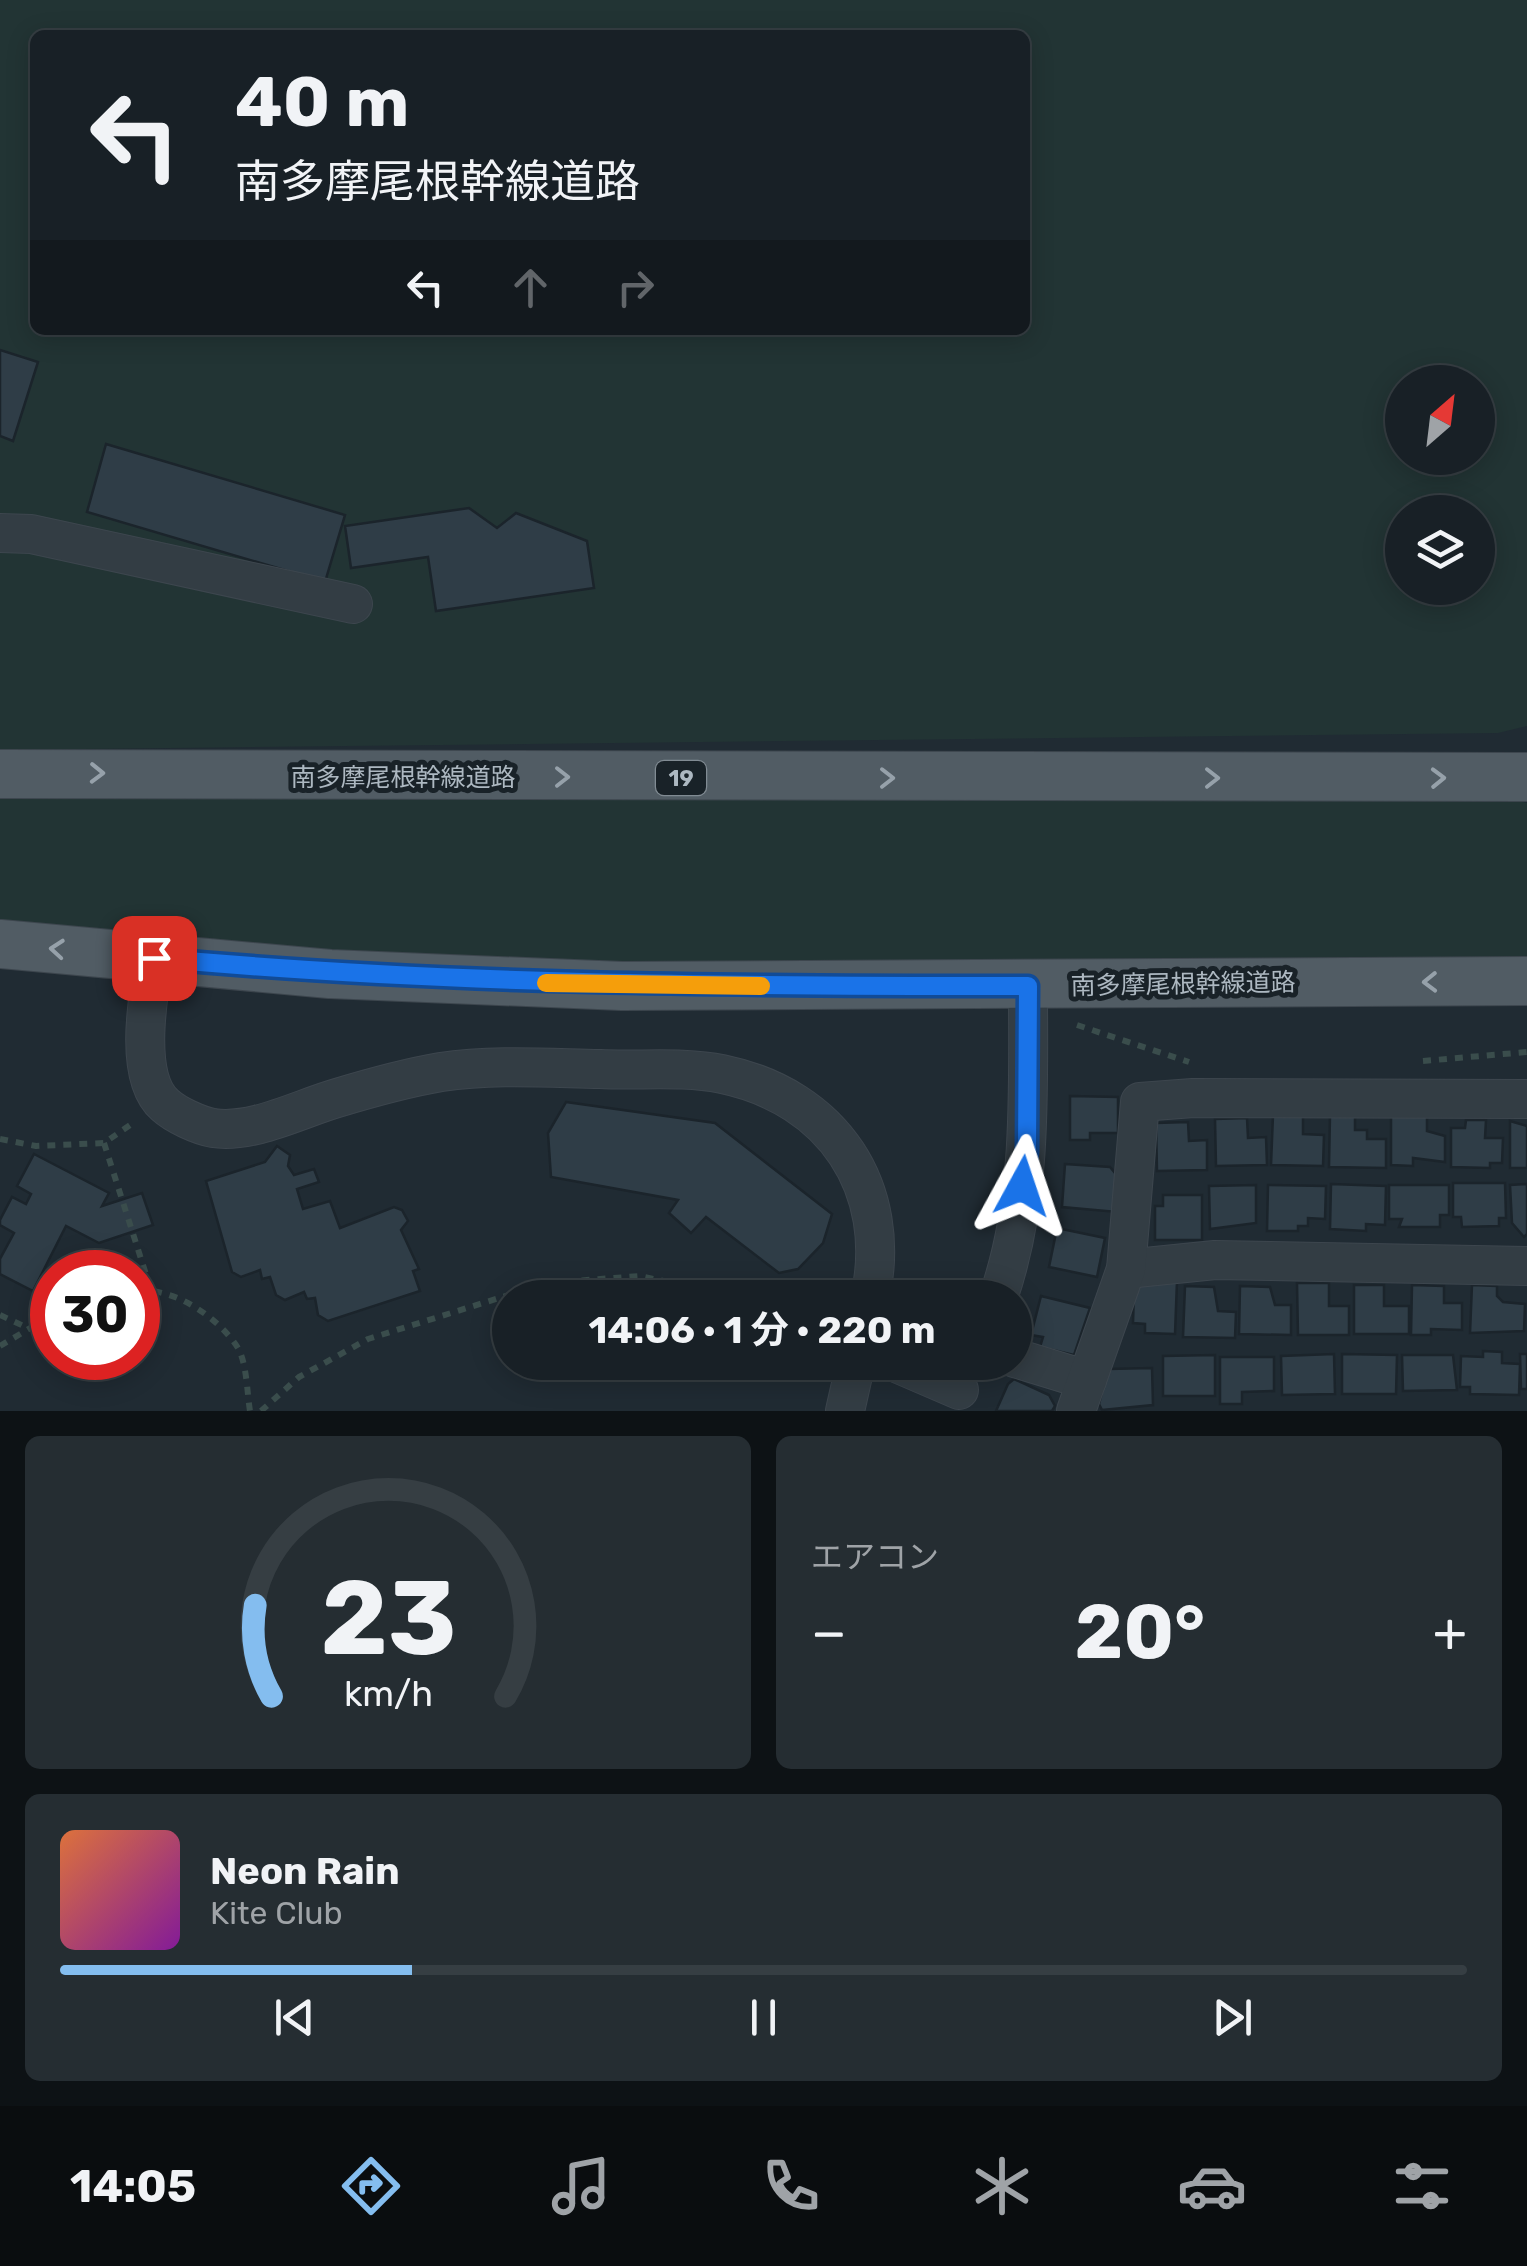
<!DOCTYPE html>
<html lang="ja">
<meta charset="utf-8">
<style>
:root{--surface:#182026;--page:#252d32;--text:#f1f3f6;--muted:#9fa3a7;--line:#363e43;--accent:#84bdef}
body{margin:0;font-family:Rubik,"Noto Sans JP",sans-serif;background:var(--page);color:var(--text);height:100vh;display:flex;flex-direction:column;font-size:38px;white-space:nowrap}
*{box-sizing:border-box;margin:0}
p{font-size:32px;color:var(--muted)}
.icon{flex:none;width:55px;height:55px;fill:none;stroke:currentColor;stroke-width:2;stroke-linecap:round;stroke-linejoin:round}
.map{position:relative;height:1411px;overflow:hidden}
.sheet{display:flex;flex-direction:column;gap:25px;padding:25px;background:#0d1215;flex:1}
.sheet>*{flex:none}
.hud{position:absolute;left:30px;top:30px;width:1000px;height:305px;border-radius:15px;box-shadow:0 5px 25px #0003,0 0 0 2px var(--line);background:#182026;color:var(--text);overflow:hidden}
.needle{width:65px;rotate:28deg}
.fabs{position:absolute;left:1385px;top:365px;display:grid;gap:20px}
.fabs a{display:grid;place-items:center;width:110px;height:110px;border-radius:50%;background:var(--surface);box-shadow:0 5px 25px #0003,0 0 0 2px var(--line);font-size:50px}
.speed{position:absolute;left:30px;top:1250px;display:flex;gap:20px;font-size:50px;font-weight:700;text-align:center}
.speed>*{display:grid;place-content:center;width:130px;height:130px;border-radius:50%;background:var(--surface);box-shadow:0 5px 25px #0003,0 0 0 2px var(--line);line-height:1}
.speed .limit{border:15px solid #d22;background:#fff;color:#111}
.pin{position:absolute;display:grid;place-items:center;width:85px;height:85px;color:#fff;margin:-42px;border-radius:20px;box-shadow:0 5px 15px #0006}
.me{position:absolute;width:110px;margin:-55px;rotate:5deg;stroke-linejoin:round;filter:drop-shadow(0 0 8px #0008)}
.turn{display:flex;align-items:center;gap:35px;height:210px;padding:0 40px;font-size:45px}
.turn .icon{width:130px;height:130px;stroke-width:2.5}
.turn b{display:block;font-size:70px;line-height:85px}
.lanes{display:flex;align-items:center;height:95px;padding:0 40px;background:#0003;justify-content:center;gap:50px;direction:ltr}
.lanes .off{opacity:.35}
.big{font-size:75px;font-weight:700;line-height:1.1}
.sheet .card{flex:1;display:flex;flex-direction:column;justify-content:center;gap:15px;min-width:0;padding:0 35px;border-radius:15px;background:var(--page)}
.sheet .dial{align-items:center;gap:0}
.dial svg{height:260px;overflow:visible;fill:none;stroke:var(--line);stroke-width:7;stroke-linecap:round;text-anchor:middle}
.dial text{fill:var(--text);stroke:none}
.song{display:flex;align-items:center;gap:30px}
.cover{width:120px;height:120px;border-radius:15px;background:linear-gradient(135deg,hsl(20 70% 55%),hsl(290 70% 35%))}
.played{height:10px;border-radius:5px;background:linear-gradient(90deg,var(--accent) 25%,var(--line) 25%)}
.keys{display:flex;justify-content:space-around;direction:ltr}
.heat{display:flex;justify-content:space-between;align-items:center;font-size:55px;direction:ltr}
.sheet .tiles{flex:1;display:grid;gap:25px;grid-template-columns:1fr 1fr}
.card:last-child{grid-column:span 2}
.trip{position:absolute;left:492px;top:1280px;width:540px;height:100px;border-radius:50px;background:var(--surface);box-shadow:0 5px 25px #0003,0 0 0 2px var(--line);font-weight:700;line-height:100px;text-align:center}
.tab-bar{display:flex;height:160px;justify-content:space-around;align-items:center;background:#0a0d0f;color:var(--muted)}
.tab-bar .icon{width:70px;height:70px}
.tab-bar .on{color:var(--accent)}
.tab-bar b{font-size:45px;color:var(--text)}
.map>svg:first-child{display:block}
</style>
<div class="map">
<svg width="1527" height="1411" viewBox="0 0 1527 1411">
<rect width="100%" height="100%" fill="#202b33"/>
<g fill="#223434" fill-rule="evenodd">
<path d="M0,0H1527V726L1498,733L0,750ZM35,35H1025V330H35ZM1402,382H1478V458H1402ZM1402,512H1478V588H1402Z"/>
<path d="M0,789L1516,801L1527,803V964L612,970L0,930Z"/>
</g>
<g fill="#2f3d47" stroke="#1b242b" stroke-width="2.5">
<path d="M0,350L38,362L13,441L0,436Z"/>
<path d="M106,444L345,515L325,582L87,512Z"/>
<path d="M469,508L497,528L516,513L587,541L594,588L436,611L428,557L351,568L345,526Z"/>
<path d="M1070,1096L1118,1097V1133H1090V1140H1070Z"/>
<path d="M566,1102L715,1123L832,1214L823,1243L798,1269L779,1273L706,1217L691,1233L669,1213L678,1200L551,1177L548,1133Z"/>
<path d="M1273,1115L1303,1116V1134L1324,1135L1323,1166L1271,1165Z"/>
<path d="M1330,1115L1355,1116V1130H1367V1139H1386V1168L1329,1167Z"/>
<path d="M1391,1115L1427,1116V1131L1445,1136V1162L1413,1158V1166L1391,1165Z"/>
<path d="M1247,1118L1248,1138L1266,1137L1267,1165L1216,1166L1215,1119Z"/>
<path d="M1466,1120H1486L1485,1138H1503L1502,1163H1490V1168L1451,1167V1128H1465Z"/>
<path d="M1510,1121L1527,1126V1168H1510Z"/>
<path d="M1188,1122L1189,1141L1207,1140V1170L1157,1171L1156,1123Z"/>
<path d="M277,1146L290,1155L288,1166L294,1175L314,1169L319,1182L297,1189L303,1209L330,1201L340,1228L394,1207L402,1210L408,1221L401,1230L419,1269L413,1271L420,1291L328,1321L318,1315L315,1298L307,1299L304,1292L285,1300L276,1295L270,1277L262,1279L260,1270L241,1277L232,1272L206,1181L265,1162Z"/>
<path d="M34,1154L109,1193L102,1206L142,1193L153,1225L99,1243L66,1226L33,1291L0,1274V1259L14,1233L0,1225V1220L12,1197L26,1204L31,1194L17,1186Z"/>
<path d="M1065,1164L1110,1167L1119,1178L1117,1212L1062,1207Z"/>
<path d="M1453,1183H1505L1506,1218H1499V1226L1462,1227L1461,1217H1453Z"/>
<path d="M1331,1184L1386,1186L1385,1225L1366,1224V1231L1330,1229Z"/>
<path d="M1527,1184V1234L1524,1237L1512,1223L1510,1185Z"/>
<path d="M1256,1185V1223L1210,1229L1209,1186Z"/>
<path d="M1268,1185L1326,1186L1325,1219L1308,1218V1226H1298V1231H1267Z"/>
<path d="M1389,1185H1449V1215H1440V1227H1399L1402,1219H1389Z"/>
<path d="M1163,1195H1202V1240H1155V1206H1163Z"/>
<path d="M1057,1228L1105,1238L1097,1277L1049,1267Z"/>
<path d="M1143,1280L1177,1281L1175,1334L1145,1333V1324L1133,1323L1134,1291Z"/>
<path d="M1297,1283H1329V1306H1349V1335H1298Z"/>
<path d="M1354,1285H1384V1306H1409V1334H1354Z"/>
<path d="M1412,1285L1444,1286V1303H1462V1330L1431,1329V1335H1411Z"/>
<path d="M1472,1285L1497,1286V1296L1503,1302L1525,1304L1524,1331L1470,1333Z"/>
<path d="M1185,1286L1214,1287L1218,1311L1236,1312L1235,1338L1183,1337Z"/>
<path d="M1240,1286L1270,1287L1275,1305H1291V1335L1239,1334Z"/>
<path d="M1041,1296L1090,1308L1074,1355L1040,1347L1043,1337L1031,1335Z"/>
<path d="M1483,1351L1502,1352V1363L1520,1364L1519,1395L1470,1394V1387H1460L1461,1356L1483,1357Z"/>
<path d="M1334,1354L1335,1394L1282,1395L1281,1356Z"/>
<path d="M1342,1354L1397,1355L1396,1394H1342Z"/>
<path d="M1520,1354H1527V1389H1521Z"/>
<path d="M1215,1355V1396H1163V1356Z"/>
<path d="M1402,1355H1453L1457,1390L1403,1391Z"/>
<path d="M1220,1357H1274V1391L1242,1392V1404H1220Z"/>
<path d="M1152,1368L1153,1405L1102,1410L1099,1404L1108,1369Z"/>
<path d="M1014,1379L1049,1395L1055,1406L1052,1411H996L1008,1384Z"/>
</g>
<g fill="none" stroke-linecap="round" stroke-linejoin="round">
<defs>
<g id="minor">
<path d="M0,533L31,534L353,604"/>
<path d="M154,958C148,996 133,1077 165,1105C176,1115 198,1125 213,1128C253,1134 299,1109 337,1098C370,1088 406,1078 441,1072C493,1064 548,1068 600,1069C639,1071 683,1066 722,1074C833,1097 894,1188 870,1298"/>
<path d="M1126,1269L1215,1260L1527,1266"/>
<path d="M998,1298C1033,1197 1028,1091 1028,986"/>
<path d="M1015,1358L1087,1380"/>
<path d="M894,1362L959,1390"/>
<path d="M845,1411L856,1362"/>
<path d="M1076,1411L1126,1269L1140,1102L1193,1098L1527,1099"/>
</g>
<g id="major">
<path d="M0,774L1527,777"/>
<path d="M0,944L330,974L622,986L1527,981"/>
</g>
</defs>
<use href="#minor" stroke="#3d464e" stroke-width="40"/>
<use href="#major" stroke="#3d464e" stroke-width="50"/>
<g stroke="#3a4d4c" stroke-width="6" stroke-dasharray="8 8" stroke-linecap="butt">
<path d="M1077,1025L1189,1062"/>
<path d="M1423,1061L1527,1052"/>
<path d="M0,1139L36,1146L104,1143L136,1121"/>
<path d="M104,1143L151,1290"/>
<path d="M138,1291C174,1287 219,1318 238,1348C247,1364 247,1393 250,1411"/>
<path d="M0,1315L28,1328"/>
<path d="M0,1346L52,1315"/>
<path d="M261,1411L299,1377L368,1339L547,1283L640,1276L742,1298"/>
</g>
<use href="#minor" stroke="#333d44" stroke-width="38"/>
<use href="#major" stroke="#515c64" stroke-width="48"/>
</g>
<defs><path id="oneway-chevron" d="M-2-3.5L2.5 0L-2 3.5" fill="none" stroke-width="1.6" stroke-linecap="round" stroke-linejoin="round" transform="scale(2.5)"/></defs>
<g stroke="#96a1aa">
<use href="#oneway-chevron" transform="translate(97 773) rotate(1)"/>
<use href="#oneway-chevron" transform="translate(562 777)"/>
<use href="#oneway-chevron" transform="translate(887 778)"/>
<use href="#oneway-chevron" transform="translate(1212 778)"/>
<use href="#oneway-chevron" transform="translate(1438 778) rotate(-1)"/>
<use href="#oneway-chevron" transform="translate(57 949) rotate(-175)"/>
<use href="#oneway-chevron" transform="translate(1430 982) rotate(179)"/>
</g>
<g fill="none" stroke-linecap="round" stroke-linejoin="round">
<defs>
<path id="route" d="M154,958C446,985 736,986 1028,986L1027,1152L1022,1186"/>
</defs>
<use href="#route" stroke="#114b97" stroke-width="25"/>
<use href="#route" stroke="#1a73e8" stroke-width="18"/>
<path stroke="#f59e0b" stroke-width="18" d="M546,983L761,986"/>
</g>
<g text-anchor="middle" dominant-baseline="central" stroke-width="10" stroke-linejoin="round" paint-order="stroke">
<rect fill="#192228" stroke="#818b93" stroke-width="2.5" x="656" y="761" width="50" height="34" rx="8"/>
<g font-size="22" font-weight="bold" fill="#adb8c1">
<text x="681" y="778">19</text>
</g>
<g font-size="25" fill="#adb8c1" stroke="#192228">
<text x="403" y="777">南多摩尾根幹線道路</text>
<text transform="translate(1183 984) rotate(-1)">南多摩尾根幹線道路</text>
</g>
</g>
</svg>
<div class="fabs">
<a><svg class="needle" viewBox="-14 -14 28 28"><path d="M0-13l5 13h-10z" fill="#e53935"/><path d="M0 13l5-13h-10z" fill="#9fa3a7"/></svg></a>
<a><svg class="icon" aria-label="layers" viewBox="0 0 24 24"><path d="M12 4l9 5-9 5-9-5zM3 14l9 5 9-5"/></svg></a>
</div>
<div class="speed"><div class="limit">30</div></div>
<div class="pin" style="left:154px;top:958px;background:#d93025"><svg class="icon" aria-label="arrive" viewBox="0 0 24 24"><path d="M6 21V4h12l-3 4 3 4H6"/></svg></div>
<svg class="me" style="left:1022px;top:1186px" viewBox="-20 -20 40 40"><path d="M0-17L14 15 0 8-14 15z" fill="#1a73e8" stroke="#fff" stroke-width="4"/></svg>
<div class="trip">14:06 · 1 分 · 220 m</div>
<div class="hud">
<div class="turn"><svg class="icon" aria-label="left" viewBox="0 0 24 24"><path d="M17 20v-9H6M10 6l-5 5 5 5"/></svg><div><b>40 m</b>南多摩尾根幹線道路</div></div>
<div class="lanes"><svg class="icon" aria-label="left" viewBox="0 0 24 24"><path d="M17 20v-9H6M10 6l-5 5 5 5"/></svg><svg class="icon off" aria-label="ahead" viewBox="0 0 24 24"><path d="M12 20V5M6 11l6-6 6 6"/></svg><svg class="icon off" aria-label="right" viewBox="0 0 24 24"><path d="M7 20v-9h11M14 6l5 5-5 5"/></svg></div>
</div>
</div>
<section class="sheet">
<div class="tiles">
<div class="card dial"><svg viewBox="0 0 100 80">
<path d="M14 69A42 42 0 1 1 86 69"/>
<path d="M14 69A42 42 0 0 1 9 41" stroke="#84bdef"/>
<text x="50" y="56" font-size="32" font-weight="700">23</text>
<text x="50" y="72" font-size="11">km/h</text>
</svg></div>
<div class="card"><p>エアコン</p>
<div class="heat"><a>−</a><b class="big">20°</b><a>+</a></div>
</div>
<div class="card">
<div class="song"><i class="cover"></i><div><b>Neon Rain</b><p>Kite Club</p></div></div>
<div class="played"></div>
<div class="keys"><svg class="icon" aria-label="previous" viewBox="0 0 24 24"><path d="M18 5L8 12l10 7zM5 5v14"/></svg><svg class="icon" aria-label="pause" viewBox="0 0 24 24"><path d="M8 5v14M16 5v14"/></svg><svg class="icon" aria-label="next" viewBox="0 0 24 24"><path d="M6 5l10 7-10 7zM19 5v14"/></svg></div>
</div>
</div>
</section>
<nav class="tab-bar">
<b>14:05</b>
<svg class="icon on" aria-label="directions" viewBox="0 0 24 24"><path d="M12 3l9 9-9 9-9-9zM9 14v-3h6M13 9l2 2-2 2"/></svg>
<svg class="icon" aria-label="music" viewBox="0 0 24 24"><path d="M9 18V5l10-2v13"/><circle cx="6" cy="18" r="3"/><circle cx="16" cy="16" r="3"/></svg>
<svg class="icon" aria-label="phone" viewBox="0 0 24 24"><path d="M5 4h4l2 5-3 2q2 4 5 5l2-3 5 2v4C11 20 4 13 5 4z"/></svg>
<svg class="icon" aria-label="climate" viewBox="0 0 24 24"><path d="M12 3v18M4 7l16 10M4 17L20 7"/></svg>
<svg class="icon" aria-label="car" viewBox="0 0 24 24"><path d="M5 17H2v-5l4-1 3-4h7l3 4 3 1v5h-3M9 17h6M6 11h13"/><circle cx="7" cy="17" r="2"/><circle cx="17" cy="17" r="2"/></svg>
<svg class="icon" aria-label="filters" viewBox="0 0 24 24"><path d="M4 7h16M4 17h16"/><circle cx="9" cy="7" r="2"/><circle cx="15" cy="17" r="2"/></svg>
</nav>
